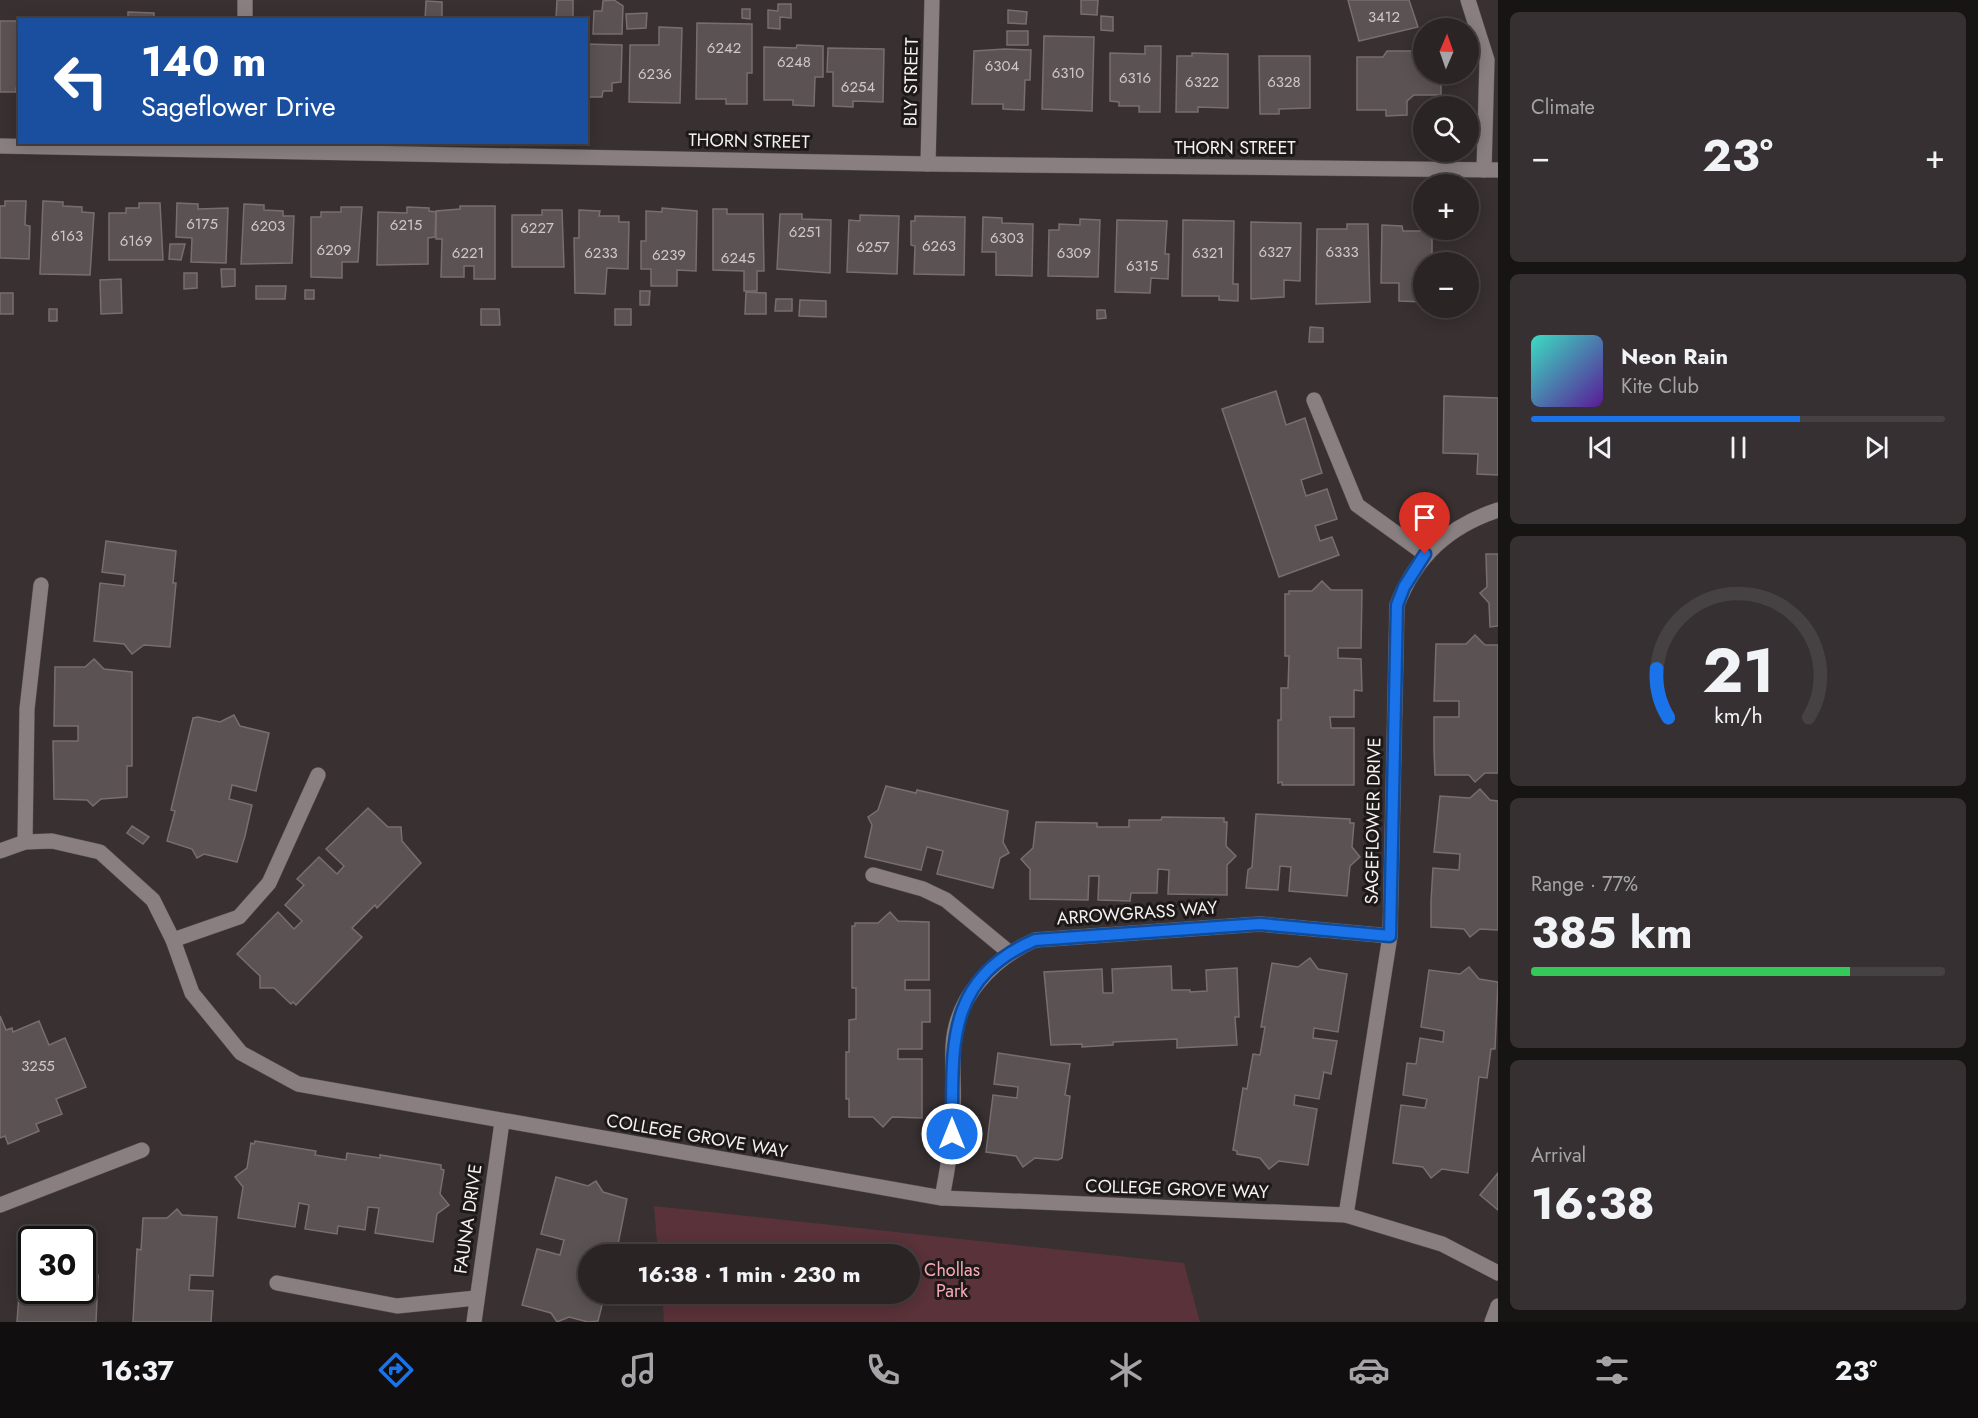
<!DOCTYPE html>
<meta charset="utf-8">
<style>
:root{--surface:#2a2425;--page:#363032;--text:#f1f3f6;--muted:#a5a4a7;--line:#464142;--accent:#1a73e8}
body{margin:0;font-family:Jost,sans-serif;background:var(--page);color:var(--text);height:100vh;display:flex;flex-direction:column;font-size:22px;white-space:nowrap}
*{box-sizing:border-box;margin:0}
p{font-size:20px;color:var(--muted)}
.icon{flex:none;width:33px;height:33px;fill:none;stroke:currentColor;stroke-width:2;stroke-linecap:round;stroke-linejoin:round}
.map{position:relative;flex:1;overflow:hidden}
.drawer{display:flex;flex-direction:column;gap:12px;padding:12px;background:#171414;width:480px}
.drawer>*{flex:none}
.top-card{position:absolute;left:18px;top:18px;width:570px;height:126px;border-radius:0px;box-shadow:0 3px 15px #0003,0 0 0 2px var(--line);background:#1a4fa0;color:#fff;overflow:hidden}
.needle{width:39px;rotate:2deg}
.buttons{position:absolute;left:1413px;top:18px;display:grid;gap:12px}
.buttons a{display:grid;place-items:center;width:66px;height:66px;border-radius:50%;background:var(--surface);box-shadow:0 3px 15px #0003,0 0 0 2px var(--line);font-size:30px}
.speed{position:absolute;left:18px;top:1226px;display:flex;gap:12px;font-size:30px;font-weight:700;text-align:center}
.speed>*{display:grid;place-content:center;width:78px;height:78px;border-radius:50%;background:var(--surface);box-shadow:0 3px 15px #0003,0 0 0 2px var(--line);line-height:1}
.speed .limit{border:3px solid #111;border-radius:9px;background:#fff;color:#111}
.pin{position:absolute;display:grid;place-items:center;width:51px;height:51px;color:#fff;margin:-62px -26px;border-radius:50% 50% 50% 0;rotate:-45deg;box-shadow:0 0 6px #0007}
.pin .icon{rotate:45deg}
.me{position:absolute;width:66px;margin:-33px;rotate:0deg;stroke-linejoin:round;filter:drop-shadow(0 0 4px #0008)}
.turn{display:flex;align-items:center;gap:21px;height:126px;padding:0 24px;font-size:27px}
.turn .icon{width:78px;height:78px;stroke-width:2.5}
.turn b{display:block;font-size:42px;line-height:51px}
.big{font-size:45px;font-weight:700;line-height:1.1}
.drawer .tile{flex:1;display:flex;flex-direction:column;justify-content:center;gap:9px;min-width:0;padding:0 21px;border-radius:9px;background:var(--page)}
.drawer .dial{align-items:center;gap:0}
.dial svg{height:156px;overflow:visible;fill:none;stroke:var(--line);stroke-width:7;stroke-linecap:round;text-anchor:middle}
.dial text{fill:var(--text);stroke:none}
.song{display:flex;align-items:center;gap:18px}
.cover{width:72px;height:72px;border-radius:9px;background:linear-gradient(135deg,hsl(170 70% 55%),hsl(270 70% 35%))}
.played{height:6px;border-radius:3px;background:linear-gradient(90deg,var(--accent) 65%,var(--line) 65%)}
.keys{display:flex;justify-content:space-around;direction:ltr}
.heat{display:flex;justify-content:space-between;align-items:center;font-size:33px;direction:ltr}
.charge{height:9px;border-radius:4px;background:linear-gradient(90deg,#34c759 77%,var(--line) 0)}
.trip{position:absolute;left:578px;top:1244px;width:342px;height:60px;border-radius:30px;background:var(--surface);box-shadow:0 3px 15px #0003,0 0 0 2px var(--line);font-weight:700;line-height:60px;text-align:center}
.tabs{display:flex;height:96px;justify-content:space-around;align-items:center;background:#110e0f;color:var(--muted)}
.tabs .icon{width:42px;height:42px}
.tabs .current{color:var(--accent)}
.tabs b{font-size:27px;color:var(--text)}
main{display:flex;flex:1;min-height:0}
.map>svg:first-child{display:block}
</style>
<main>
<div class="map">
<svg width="1498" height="1322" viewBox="0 0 1498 1322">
<rect width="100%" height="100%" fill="#383031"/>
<path fill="#5a3239" d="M654,1206L1184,1263L1200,1322H664L662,1293H909V1254H658Z"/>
<g fill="#5b5253" stroke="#786e6f" stroke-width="1.5">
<path d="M557,0H573V18H556Z"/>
<path d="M614,0L623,6L622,34H593L594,11H602L603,1Z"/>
<path d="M1081,0H1098L1097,15L1081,14Z"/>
<path d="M1348,0H1409L1418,27L1359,41Z"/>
<path d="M426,1L442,2V20H425Z"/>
<path d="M778,4H791V18L780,17V29L768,28V10L778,11Z"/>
<path d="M742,9H750V19L742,18Z"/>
<path d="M1008,10L1027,12L1026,24L1008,23Z"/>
<path d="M128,12L154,13V20H128Z"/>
<path d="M647,13L646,28L627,29L626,14Z"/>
<path d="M1101,16L1113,17V31L1101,30Z"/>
<path d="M0,21H20V88H16V92H0Z"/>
<path d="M697,23L752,24V73H747V104H726V99H696Z"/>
<path d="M659,27L682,28L680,103L629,102L630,45H659Z"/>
<rect x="1007" y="31" width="21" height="14"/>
<path d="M1044,36L1094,37L1092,111L1042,109Z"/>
<path d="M586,44L622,45L621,82L612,83V91H603L602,97H586Z"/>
<path d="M797,45L823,46V77H815L814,106L793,105V100H764V47L796,48Z"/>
<path d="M1145,46H1161L1160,112H1139V106H1119V102L1110,101V53L1145,54Z"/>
<path d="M828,48L884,49L883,102L853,101V107L833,106V72H827Z"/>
<path d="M1005,49L1031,50L1030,80H1025L1024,110L1003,109V104H972L974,51Z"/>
<path d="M1387,51H1424V74H1441V95H1414L1407,101V115L1386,116V110H1357V57H1383Z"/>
<path d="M1192,53L1228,54V108L1198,107V112H1176L1177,56H1192Z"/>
<path d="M1259,56H1310V108L1279,109V114H1260Z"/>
<path d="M5,201H26L25,225L30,226L29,259L0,258V206H5Z"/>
<path d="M43,201L63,202V206L82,207V212L94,213L90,275L40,274Z"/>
<path d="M139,203H160L163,260H109V213H126V208H139Z"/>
<path d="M177,203L198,204V209L228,208L226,263L191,262L192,238L176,237Z"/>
<path d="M244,204L264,205V210L283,211V216H294L292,263L241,264Z"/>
<path d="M460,206H495V279H474V266H464V277H441L442,239H436V211L460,209Z"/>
<path d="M341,207H362L358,262H342V278L311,277V217H321V212H341Z"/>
<path d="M407,207L429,208V211L436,212L435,237L428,238V264L377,265L378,212L407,213Z"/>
<path d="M662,208L697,211L696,271L677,270V286H651V269H641V241H646V211L662,212Z"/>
<path d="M713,209H727V214H763L764,271H757V291H744V271L713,270Z"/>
<path d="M542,210H562L564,267H512V215H542Z"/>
<path d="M579,210L600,211L599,216H619V222H629L628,269L607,268L605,294L575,293L574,238H579Z"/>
<path d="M780,214H802V219L831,220L830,273L777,269Z"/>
<path d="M860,215L899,216L897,274L847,272L849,220L860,221Z"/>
<path d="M915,216L965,217L964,275L914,274L915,246L911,245V221H915Z"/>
<path d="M983,217L1002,218V223L1033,224L1032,276L996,275V252H982Z"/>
<path d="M1080,219L1100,220L1098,277L1048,276L1049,230H1059V224L1080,225Z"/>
<path d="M1117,220L1167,221L1165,254H1169L1168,279L1151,278L1150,293L1115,292Z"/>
<path d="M1183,220L1234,221L1233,284H1238V301L1219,300V296H1182Z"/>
<path d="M1251,222L1301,223L1300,281L1284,280V297L1251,299Z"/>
<path d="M1347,224H1368L1370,302L1316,304L1317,229H1347Z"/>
<path d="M1382,225L1402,226L1403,231H1432V262H1424V302L1399,301V283H1381Z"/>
<path d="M170,244H185L181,260L169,259Z"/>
<path d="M221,269H235V286L222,287Z"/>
<path d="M184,273H197V288L184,289Z"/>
<path d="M121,279L122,313L101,314L100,280Z"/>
<path d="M256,286H286L285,299H256Z"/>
<rect x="305" y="290" width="9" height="9"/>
<path d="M640,291H650L649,305H640Z"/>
<path d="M746,292L766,293V314H745Z"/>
<rect x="0" y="293" width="13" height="21"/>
<path d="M776,299H792V311H775Z"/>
<path d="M800,300L826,301V317L799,316Z"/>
<rect x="49" y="309" width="8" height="12"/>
<path d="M481,309H499L500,325H481Z"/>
<rect x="615" y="309" width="16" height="16"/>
<path d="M1097,310H1105L1106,318L1097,319Z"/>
<path d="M1310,327L1323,328V342H1309Z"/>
<path d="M1276,391L1286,425L1305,418L1322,473L1301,480L1306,496L1327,489L1337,519L1315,526L1320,541L1332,537L1339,555L1279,577L1222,409Z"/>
<path d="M1444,396L1498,398V475L1477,474L1478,454L1443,453Z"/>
<path d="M106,541L176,551L173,583H176L170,647L144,645L132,654L124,644L94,641L100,583L124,586L125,575L102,572Z"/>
<path d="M1486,554H1498V626L1490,627L1489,603L1480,593L1487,587Z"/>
<path d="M1322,581L1331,590H1362L1361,648H1338V658L1361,659L1362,691L1354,690V717H1330L1331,728H1354V785H1282V782L1278,783V720H1281V688H1288L1289,656H1285V594H1289V591H1312Z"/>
<path d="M1475,635L1485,645H1498V773H1485L1475,782L1469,775H1435L1434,750V717H1459V701H1434L1436,644H1466Z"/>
<path d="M94,659L104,669L132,672V766H127V797L101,799L93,806L87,800L54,799L53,741H78V726H54L55,667H85Z"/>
<path d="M234,715L240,726L269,733L256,791L232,785L229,799L252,805L245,836L237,862L204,854L197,858L192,849L167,841L175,811L171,810L193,718L198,717L220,722Z"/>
<path d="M886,786L916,793L917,790L1008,811L1003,842L1009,853L1000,858L993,888L937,874L943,851L927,847L921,870L865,857L872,825L868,817L878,810Z"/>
<path d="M1480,789L1490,800L1498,801V930L1480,929L1470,937L1464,929L1431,927V901L1433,868L1459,870L1460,854L1434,852L1440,796L1470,798Z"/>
<path d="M368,808L388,827H401L402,841L421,863L377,908L375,905L352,928L362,937L296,1005L293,1002L291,1004L274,988H260V976L237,954L278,912L294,929L302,921L285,905L304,885L297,879L319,857L337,874L344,866L326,849Z"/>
<path d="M1256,814L1350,819V823H1354L1352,847L1360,857L1350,866L1347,896L1289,891L1291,867L1280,866L1278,890L1246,888L1248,870L1252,867Z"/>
<path d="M1162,817L1224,818V822H1227L1226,846L1236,856L1227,865V895L1168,894L1169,870L1158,869L1157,893H1131L1130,901L1098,900L1099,876H1089L1088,900L1030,899V869L1021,859L1033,848L1036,822L1097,823V827H1129V820H1161Z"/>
<path d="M132,826L149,837L143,844L127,833Z"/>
<path d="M890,912L898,921L929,922V980H905V990H930V1022H922V1049H898V1059H922V1118L892,1117L883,1127L873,1117H849V1099H846V1052H849V1020L856,1019V988H852V926H855V923H878Z"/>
<path d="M1310,958L1318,969L1347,974L1338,1032L1314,1028L1313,1038L1337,1041L1331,1074L1324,1072L1319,1099L1295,1095L1294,1105L1317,1109L1308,1165L1279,1161L1269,1169L1260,1158L1237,1154V1151L1233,1150L1243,1088L1247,1089L1253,1054L1260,1055L1265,1027H1261L1272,963L1298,967Z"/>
<path d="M1171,966L1172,990H1190V992L1207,991L1206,970L1237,968L1239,1017H1235L1237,1045L1177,1048V1039L1113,1042V1045L1082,1047V1044L1051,1045L1044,972L1102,969L1103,993H1113L1112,969Z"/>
<path d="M1469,967L1479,979L1498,982L1495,1049H1491L1487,1078L1479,1077L1468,1173L1442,1169L1431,1178L1423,1167L1393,1163L1401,1105L1425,1108L1427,1099L1403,1095L1407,1063L1416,1064L1420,1038L1443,1042L1444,1031L1421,1027L1429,970L1460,974Z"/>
<path d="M0,1016L6,1030L12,1028L13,1032L39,1021L49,1045L65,1038L86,1087L56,1099L62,1114L36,1124L39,1131L8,1144L5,1136L0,1138Z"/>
<path d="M998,1053L1070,1064L1065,1095L1070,1096L1062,1158L1058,1160L1035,1158L1023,1167L1016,1156L986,1152L993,1095L1017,1098L1018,1087L994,1084Z"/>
<path d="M255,1141L316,1151L315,1155L346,1160L347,1153L380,1158V1155L441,1165V1169L444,1170L440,1194L449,1205L437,1214L433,1242L375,1233L379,1208L368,1207L365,1230L338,1226L337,1234L305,1229L309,1205L299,1203L295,1227L238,1218L243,1187L235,1177L247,1168L251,1143L254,1144Z"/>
<path d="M1498,1173V1210L1480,1195Z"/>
<path d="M556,1177L588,1186L596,1181L603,1192L627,1199L616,1254H588V1293H605L598,1321L588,1322L569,1317L557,1322L551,1313L522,1305L537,1249L560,1255L564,1240L541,1234Z"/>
<path d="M177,1209L182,1215L217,1217L213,1276L190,1275L189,1290L213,1291L211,1322H133L137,1249L141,1250L143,1218H167Z"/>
<path d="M21,1267L32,1268V1290H82V1272L98,1275L96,1322H17Z"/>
</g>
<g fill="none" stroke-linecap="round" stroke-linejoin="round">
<defs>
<g id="minor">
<path d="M1468,0L1487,60L1484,170"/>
<path d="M245,20V0"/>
<path d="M0,146L928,164L1498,170"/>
<path d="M928,164L932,0"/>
<path d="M1314,400L1357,505L1425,554"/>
<path d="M25,842L27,709L41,585"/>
<path d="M0,851L25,842L52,841L100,852L153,900L173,940L192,993L241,1053L298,1084L942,1198L1346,1215L1442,1244L1498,1273"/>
<path d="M873,875L923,889L946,900L1010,953"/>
<path d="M173,940L239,917L269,883L318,775"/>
<path d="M942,1198C946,1177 950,1156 952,1134C955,1106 952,1076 953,1047C955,998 992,959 1035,940L1260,924L1390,936"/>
<path d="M0,1205L142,1150"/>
<path d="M1346,1215L1390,936L1397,605C1416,556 1449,526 1498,510"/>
<path d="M277,1283L397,1306L476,1298"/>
<path d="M474,1322L502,1122"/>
<path d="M1492,1322L1498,1306"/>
</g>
</defs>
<use href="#minor" stroke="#534c4d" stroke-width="16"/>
<use href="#minor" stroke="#897f80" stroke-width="15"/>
</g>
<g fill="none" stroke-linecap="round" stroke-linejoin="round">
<defs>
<path id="route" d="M952,1134C953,1049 943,980 1035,940L1260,924L1390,936L1397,605L1404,587L1425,554"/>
</defs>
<use href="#route" stroke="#114b97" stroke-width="15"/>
<use href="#route" stroke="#1a73e8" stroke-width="10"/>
</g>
<g text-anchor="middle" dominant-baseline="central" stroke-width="6" stroke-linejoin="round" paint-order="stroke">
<g font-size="15" fill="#cfc8ca">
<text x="1384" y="17">3412</text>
<text x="724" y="48">6242</text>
<text x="794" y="62">6248</text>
<text x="1002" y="66">6304</text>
<text x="1068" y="73">6310</text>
<text x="655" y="74">6236</text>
<text x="1135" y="78">6316</text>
<text x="1202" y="82">6322</text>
<text x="1284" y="82">6328</text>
<text x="858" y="87">6254</text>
<text x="202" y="224">6175</text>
<text x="406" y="225">6215</text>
<text x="268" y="226">6203</text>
<text x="537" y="228">6227</text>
<text x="805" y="232">6251</text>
<text x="67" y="236">6163</text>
<text x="1007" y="238">6303</text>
<text x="136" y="241">6169</text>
<text x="939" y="246">6263</text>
<text x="873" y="247">6257</text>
<text x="334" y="250">6209</text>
<text x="1275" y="252">6327</text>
<text x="1342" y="252">6333</text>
<text x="468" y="253">6221</text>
<text x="601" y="253">6233</text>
<text x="1074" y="253">6309</text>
<text x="1208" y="253">6321</text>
<text x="669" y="255">6239</text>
<text x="738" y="258">6245</text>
<text x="1142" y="266">6315</text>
<text x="38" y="1066">3255</text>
</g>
<g font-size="18" fill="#f6f0f1" stroke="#1d1919">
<text transform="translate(911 82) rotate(-89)">BLY STREET</text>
<text transform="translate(749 141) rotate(1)">THORN STREET</text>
<text x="1235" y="148">THORN STREET</text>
<text transform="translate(1373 821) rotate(-89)">SAGEFLOWER DRIVE</text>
<text transform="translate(1137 913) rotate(-4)">ARROWGRASS WAY</text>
<text transform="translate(697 1136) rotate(10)">COLLEGE GROVE WAY</text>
<text transform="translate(1177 1189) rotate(2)">COLLEGE GROVE WAY</text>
<text transform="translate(468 1219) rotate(-82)">FAUNA DRIVE</text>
</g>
<g font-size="18" fill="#fbabb7" stroke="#1d1919">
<text x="952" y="1270">Chollas<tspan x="952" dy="21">Park</tspan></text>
</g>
</g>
</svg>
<div class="buttons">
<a><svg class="needle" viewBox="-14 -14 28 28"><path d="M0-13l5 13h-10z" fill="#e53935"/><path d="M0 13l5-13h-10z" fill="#a5a4a7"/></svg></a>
<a><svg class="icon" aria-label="search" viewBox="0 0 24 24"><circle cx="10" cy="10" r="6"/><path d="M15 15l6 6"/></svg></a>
<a>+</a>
<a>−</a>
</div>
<div class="speed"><div class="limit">30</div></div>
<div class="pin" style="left:1425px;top:554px;background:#d93025"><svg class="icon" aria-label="arrive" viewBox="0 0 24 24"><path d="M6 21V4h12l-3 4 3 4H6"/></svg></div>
<svg class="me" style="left:952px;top:1134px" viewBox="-20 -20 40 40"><circle r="17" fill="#1a73e8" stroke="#fff" stroke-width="3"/><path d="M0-11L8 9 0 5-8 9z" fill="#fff"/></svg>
<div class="trip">16:38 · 1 min · 230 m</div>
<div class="top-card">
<div class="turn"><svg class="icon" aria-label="left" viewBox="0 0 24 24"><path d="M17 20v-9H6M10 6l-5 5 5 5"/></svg><div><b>140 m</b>Sageflower Drive</div></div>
</div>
</div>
<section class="drawer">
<div class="tile"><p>Climate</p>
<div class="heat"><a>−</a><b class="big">23°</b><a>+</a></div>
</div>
<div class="tile">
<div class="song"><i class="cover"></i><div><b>Neon Rain</b><p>Kite Club</p></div></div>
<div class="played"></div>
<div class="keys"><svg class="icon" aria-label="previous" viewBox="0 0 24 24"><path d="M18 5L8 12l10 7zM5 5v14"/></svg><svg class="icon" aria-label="pause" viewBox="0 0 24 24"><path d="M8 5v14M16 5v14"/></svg><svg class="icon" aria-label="next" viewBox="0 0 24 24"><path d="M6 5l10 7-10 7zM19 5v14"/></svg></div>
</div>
<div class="tile dial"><svg viewBox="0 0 100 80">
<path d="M14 69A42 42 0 1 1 86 69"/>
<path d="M14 69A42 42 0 0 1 8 44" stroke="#1a73e8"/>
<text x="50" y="56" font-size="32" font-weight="700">21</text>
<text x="50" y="72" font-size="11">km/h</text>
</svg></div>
<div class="tile"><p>Range · 77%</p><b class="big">385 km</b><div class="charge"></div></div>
<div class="tile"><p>Arrival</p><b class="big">16:38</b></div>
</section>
</main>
<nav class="tabs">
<b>16:37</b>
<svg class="icon current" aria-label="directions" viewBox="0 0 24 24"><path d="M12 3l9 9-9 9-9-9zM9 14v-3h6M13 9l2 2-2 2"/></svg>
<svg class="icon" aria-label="music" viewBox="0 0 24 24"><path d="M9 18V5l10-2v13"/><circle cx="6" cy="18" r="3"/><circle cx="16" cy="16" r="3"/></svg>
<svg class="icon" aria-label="phone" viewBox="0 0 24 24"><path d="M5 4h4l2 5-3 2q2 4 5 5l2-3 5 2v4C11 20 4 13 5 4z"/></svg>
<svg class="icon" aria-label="climate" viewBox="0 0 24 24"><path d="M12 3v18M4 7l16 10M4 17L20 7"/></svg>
<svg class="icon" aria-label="car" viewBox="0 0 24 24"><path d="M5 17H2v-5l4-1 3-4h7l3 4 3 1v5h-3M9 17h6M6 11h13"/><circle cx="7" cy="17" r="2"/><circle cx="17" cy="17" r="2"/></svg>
<svg class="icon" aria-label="filters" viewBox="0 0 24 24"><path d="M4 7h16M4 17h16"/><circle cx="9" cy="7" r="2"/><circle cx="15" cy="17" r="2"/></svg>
<b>23°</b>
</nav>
